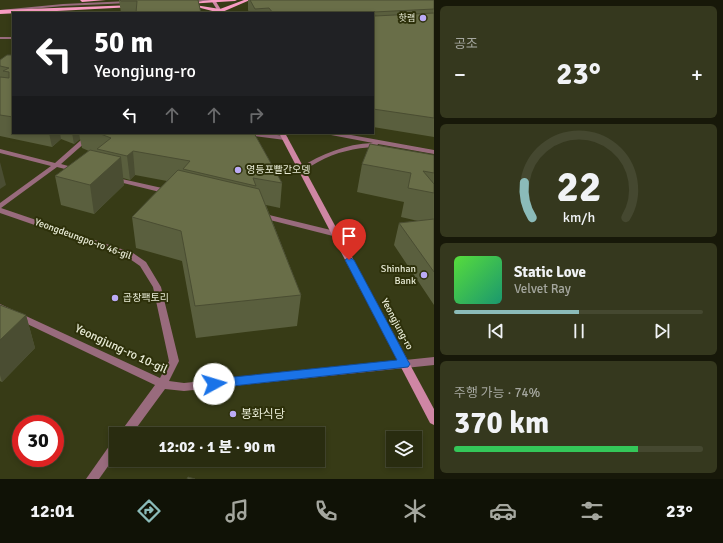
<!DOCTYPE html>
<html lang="ko">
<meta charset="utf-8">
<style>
:root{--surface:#292c10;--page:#35381e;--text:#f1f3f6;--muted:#a5a79f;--line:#454830;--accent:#8bbbb9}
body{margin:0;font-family:Signika,"Noto Sans KR",sans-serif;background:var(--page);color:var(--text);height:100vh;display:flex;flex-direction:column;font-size:15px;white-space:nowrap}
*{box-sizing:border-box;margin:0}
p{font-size:13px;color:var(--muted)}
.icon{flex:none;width:22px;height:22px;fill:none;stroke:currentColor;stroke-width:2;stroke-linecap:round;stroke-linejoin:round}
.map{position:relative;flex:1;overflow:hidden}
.sheet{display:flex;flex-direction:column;gap:6px;padding:6px;background:#171809;width:289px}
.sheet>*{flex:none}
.banner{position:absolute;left:12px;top:12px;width:362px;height:122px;border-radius:0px;box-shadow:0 2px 6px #0003,0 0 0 1px var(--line);background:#202124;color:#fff;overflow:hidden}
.tools{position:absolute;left:386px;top:431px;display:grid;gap:8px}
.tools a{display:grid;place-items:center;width:36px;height:36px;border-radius:0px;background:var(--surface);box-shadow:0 2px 6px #0003,0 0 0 1px var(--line);font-size:20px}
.speed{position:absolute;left:12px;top:415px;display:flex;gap:8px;font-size:20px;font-weight:700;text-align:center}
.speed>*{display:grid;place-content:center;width:52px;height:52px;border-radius:50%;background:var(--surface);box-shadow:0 2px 6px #0003,0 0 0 1px var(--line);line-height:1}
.speed .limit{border:6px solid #d22;background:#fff;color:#111}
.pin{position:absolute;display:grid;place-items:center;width:34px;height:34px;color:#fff;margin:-41px -17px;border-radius:50% 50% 50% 0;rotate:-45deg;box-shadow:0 0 4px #0007}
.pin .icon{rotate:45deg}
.me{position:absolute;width:44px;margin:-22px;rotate:84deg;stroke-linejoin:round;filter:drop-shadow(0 0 3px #0008)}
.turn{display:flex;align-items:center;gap:14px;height:84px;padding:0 16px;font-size:18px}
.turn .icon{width:52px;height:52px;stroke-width:2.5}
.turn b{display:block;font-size:28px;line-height:34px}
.lanes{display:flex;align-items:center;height:38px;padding:0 16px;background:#0003;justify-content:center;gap:20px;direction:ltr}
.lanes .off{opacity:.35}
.big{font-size:30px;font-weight:800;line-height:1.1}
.sheet .tile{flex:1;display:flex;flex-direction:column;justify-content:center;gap:6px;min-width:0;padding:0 14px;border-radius:6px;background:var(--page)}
.sheet .dial{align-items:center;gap:0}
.dial svg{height:104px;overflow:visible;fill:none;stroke:var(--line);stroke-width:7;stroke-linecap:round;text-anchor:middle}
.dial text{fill:var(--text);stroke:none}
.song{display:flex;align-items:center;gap:12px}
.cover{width:48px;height:48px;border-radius:6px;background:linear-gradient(135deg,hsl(110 70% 55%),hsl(160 70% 35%))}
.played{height:4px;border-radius:2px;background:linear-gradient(90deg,var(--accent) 50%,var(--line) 50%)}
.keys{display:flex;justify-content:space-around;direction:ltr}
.heat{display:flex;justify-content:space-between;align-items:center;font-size:22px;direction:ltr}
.charge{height:6px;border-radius:3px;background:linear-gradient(90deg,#34c759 74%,var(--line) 0)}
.trip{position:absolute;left:109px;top:427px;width:216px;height:40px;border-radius:0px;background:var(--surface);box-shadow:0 2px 6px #0003,0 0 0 1px var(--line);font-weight:800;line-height:40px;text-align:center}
.dock{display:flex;height:64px;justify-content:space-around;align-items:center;background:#101206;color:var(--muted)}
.dock .icon{width:28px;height:28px}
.dock .active{color:var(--accent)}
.dock b{font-size:18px;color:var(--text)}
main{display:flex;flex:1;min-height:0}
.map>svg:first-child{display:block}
</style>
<main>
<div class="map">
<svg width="434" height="479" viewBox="0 0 434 479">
<rect width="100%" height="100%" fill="#373b16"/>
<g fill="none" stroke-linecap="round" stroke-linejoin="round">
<g fill="#996b7d" fill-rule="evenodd">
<path d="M191,0H215L216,1L214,2Z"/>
<path d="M129,1L130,3L63,6L0,12V10L63,4Z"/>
</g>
<g fill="#996b7d" fill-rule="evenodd">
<rect x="0" y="37" width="13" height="2"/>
<path d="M89,133H96L61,164L79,169V171L77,172L57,167L1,208L133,253L146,262L161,287L179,361L169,381L184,383L434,357V365L184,391L165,389L132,434H119L155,385L0,311V304L160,378L169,361L153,287L140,266L127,257L0,213V203L51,166L0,153V149L55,163Z"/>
<path d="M244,133H261L285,136L288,138L285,140L247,135Z"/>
<path d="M113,177L171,190L172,192L168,194L111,180L110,179L111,178Z"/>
<path d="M258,213H261L339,232L340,234L336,236H333L258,217L257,215Z"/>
<path d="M116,441V455L99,479H86L112,442Z"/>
</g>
<path fill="#996b7d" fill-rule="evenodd" d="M328,133H340L434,150V154L378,144L377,146L375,147C355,148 336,152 318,162C312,165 305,171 299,170V168C322,154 345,144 373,143L331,135Z"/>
<g fill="#cf86a4" fill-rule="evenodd">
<path d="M211,0H215L223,13H219Z"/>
<path d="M279,133H285L434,409V425L430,423Z"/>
</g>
<g fill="#f89bc2" fill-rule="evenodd">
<path d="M80,0H106L82,2Z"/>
<path d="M212,0H237L235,1L187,4L185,3Z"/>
<path d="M244,0H250L220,13L193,6L195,5L220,9Z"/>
<path d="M135,5L133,7L0,14V10Z"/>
</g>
</g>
<g fill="#5a5f3e">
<path d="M119,0H198L201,13H121Z"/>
<path d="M248,0H434V137L373,127V13H249L248,10Z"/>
<path d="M13,55V133H254L282,183L280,208L266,205L301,295L297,326L196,338L182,261L136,248L132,217L167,181L135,175L130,180L123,178L124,185L94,214L61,205L55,176L89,151L82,148L80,139L74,144L61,139L52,147L0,136V66Z"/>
<path d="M434,155V305L394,245L399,223L418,221L401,217L404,202L357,192L362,164Z"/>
<path d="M0,305L26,315L35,348L2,382L0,381Z"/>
</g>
<g fill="#4a4d32">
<path d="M49,133H60L61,139L52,147Z"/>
<path d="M72,133H79L80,139L74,144Z"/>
<path d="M133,151L135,175L130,180L127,156Z"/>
<path d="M121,157L124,185L94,214L90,185Z"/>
<path d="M0,162L6,185L0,189Z"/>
<path d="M26,315L35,348L2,382L0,375V340Z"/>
</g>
<g fill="#696e48" stroke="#4a4d32">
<path d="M120,0H198L201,13H136L137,1H121Z"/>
<path d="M250,0H434V9L374,12L375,16L434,13V118L373,109V13H273L269,8L255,9Z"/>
<path d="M7,55H13V117L0,115V77L9,78V72L3,71L9,68L0,66V60Z"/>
<path d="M98,133H254L282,183L253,178L256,186L183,169L190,161L133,151L127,156L97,149L111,138Z"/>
<path d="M370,144L434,155V173L423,171L434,184V193L408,188L411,173L362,164Z"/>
<path d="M90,150L121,157L90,185L55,176Z"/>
<path d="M178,170L259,189L301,295L195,306L181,231L132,217Z"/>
<path d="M434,219V272L399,223Z"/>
<path d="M0,305L26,315L0,340Z"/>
<path d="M188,477L195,479H187Z"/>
</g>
<path fill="#1a73e8" stroke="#114b97" d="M349,257L354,260L408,361L410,364L408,367L214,388L209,387L208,384L209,380L214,379L397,360L345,260Z"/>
<g fill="#bbaaf6" stroke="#2d300a" stroke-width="1.5">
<circle cx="423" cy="18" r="4"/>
<circle cx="238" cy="170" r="4"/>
<circle cx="424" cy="275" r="4"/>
<circle cx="115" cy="298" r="4"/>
<circle cx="233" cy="414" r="4"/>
</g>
<g text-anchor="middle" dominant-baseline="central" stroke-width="4" stroke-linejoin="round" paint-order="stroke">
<g font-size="9" fill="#e8ebd6" stroke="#2d300a" text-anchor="end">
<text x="415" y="18">핫램</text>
</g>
<g font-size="10" fill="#e8ebd6" stroke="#2d300a" text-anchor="start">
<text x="246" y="170">영등포빨간오뎅</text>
<text x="416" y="269" text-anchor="end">Shinhan<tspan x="416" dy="12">Bank</tspan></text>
<text x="123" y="298">곱창팩토리</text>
</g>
<g font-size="10" fill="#e8ebd6" stroke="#2d300a">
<text transform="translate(83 239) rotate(20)">Yeongdeungpo-ro 46-gil</text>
<text transform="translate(397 324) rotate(62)">Yeongjung-ro</text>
</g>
<g font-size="12" fill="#e8ebd6" stroke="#2d300a">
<text transform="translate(121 349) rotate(25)">Yeongjung-ro 10-gil</text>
</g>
<g font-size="12" fill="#e8ebd6" stroke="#2d300a" text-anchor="start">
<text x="241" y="414">봉화식당</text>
</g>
</g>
</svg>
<div class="tools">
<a><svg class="icon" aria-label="layers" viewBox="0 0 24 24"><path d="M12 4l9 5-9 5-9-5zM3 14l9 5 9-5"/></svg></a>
</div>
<div class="speed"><div class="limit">30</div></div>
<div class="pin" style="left:349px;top:260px;background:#d93025"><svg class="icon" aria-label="arrive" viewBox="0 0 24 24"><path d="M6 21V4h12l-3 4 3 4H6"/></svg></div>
<svg class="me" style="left:214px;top:384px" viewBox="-20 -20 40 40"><circle r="19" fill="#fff"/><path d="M0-13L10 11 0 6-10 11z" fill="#1a73e8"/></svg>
<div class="trip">12:02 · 1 분 · 90 m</div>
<div class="banner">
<div class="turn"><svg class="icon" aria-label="left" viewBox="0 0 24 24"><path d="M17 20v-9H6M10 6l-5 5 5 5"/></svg><div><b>50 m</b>Yeongjung-ro</div></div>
<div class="lanes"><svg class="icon" aria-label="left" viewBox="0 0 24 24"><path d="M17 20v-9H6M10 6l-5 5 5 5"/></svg><svg class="icon off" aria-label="ahead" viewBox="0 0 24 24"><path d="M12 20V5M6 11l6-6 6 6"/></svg><svg class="icon off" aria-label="ahead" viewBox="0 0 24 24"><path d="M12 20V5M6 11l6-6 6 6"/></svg><svg class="icon off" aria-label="right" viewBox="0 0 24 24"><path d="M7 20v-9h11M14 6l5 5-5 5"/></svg></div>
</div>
</div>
<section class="sheet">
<div class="tile"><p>공조</p>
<div class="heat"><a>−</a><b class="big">23°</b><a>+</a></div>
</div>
<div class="tile dial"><svg viewBox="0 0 100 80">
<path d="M14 69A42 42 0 1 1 86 69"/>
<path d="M14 69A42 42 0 0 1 8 42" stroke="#8bbbb9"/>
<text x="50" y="56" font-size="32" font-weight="700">22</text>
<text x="50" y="72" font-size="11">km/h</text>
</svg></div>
<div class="tile">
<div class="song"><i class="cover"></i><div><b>Static Love</b><p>Velvet Ray</p></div></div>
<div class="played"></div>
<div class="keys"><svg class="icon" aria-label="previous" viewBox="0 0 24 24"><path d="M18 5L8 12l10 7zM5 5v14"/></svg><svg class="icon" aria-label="pause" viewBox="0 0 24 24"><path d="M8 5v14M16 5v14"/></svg><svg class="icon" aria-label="next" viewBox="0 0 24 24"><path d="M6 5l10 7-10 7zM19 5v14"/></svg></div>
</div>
<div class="tile"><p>주행 가능 · 74%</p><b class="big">370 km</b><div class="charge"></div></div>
</section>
</main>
<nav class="dock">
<b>12:01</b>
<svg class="icon active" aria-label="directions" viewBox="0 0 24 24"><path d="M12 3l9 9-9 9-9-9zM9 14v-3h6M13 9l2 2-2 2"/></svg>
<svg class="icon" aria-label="music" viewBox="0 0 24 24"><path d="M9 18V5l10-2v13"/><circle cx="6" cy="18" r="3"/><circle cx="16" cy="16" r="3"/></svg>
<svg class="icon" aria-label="phone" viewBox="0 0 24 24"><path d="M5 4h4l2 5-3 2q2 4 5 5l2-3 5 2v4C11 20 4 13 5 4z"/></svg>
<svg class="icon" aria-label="climate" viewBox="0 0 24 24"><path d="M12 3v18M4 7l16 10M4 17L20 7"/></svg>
<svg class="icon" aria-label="car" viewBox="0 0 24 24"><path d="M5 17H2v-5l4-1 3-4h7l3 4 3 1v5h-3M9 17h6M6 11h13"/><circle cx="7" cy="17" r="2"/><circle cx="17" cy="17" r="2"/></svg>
<svg class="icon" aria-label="filters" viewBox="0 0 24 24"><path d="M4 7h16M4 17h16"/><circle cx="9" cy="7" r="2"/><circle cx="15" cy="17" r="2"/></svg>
<b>23°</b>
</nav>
